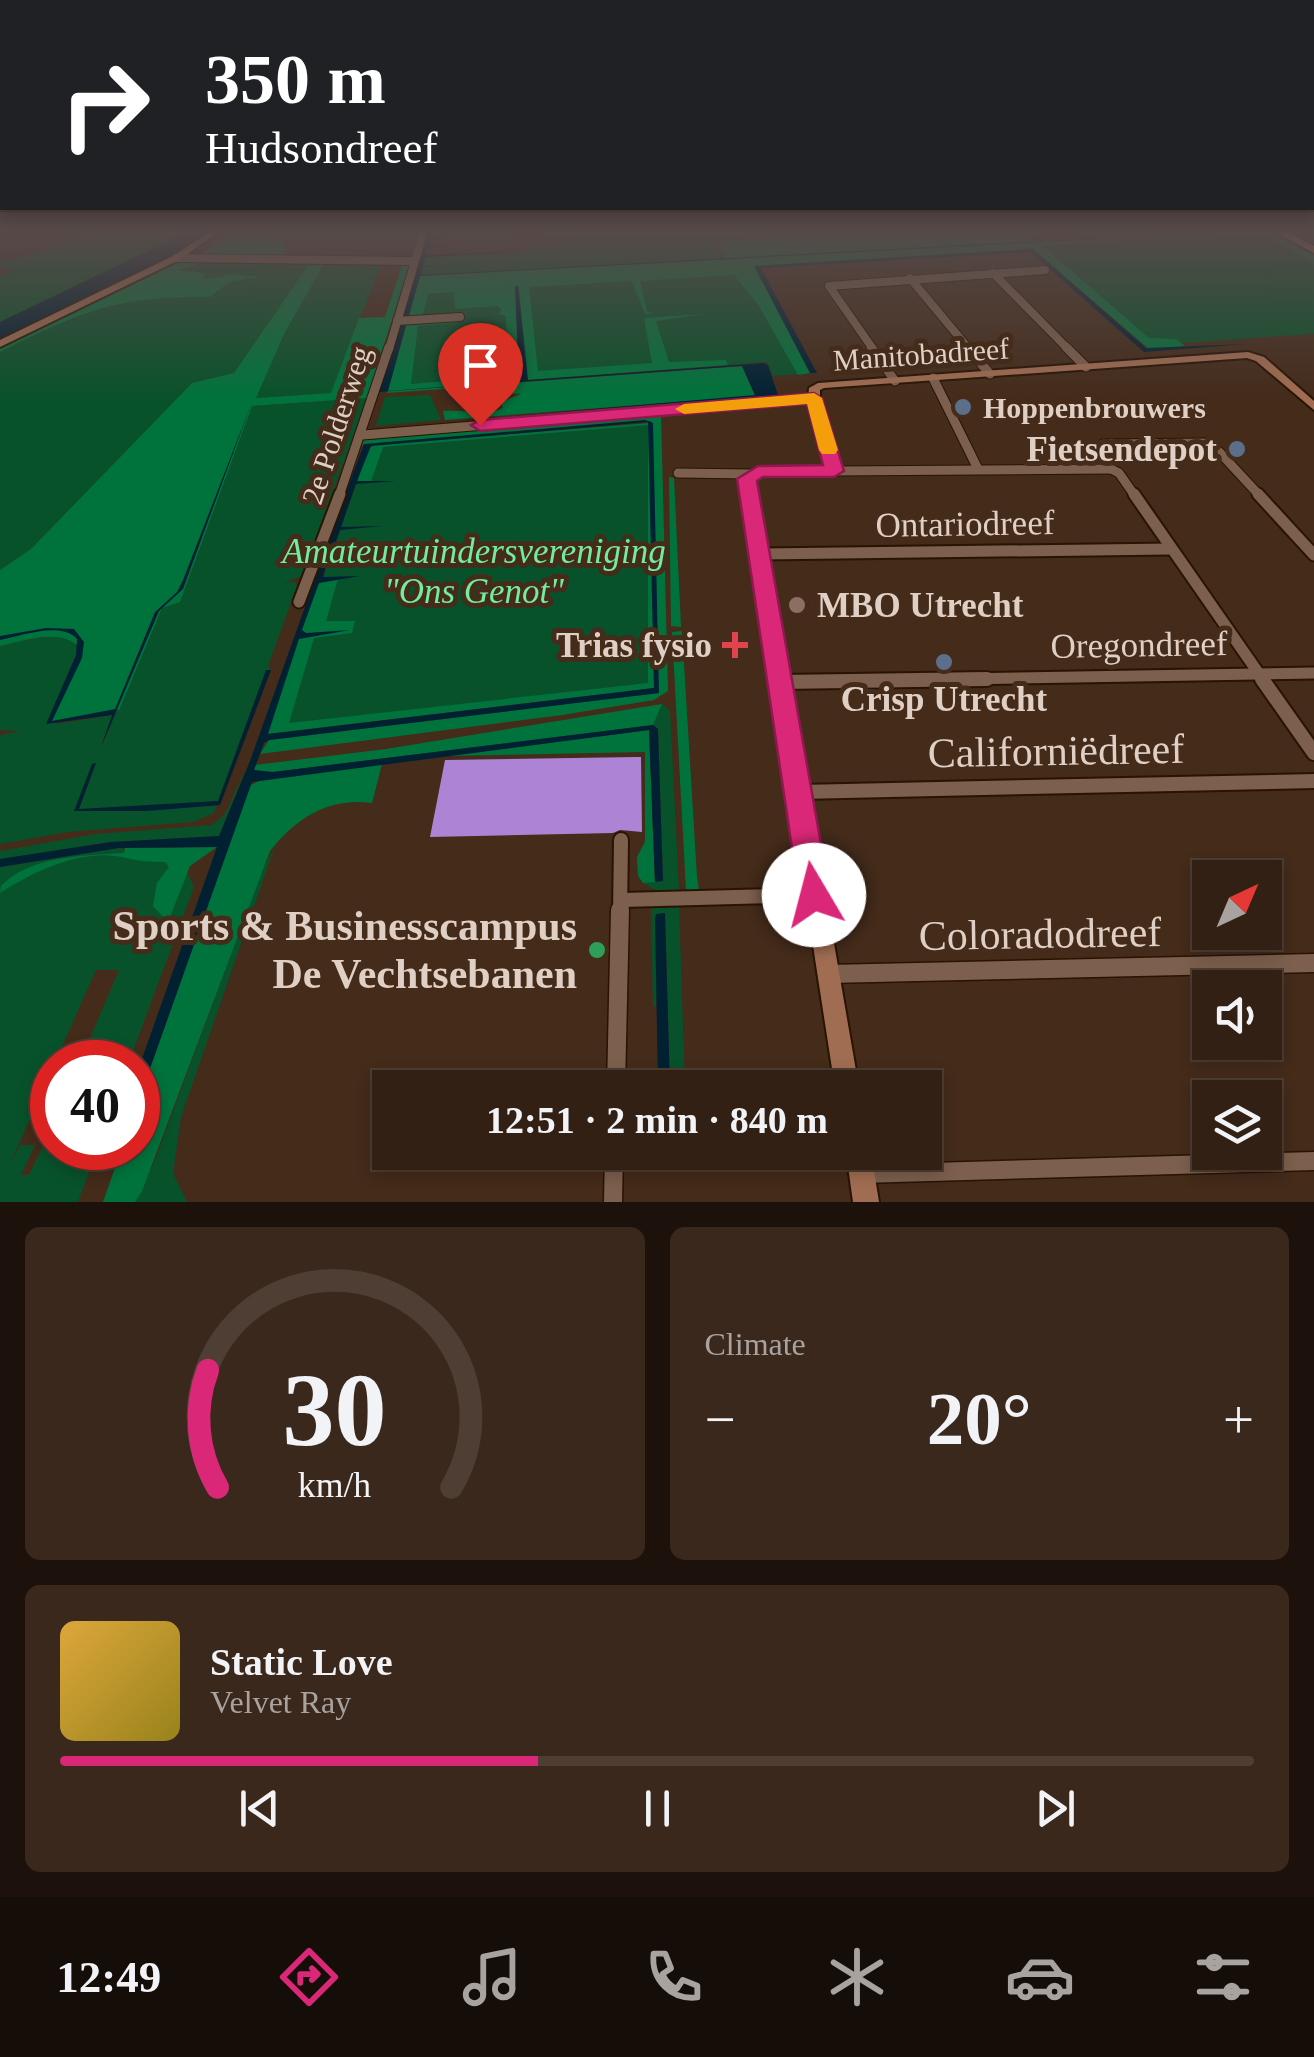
<!DOCTYPE html>
<meta charset="utf-8">
<style>
:root{--surface:#332014;--page:#3b281d;--text:#f1f3f6;--muted:#a9a3a0;--line:#4e3e34;--accent:#db2777}
body{margin:0;font-family:Georgia,serif;background:var(--page);color:var(--text);height:100vh;display:flex;flex-direction:column;font-size:38px;white-space:nowrap}
*{box-sizing:border-box;margin:0}
p{font-size:32px;color:var(--muted)}
.icon{flex:none;width:55px;height:55px;fill:none;stroke:currentColor;stroke-width:2;stroke-linecap:round;stroke-linejoin:round}
.map{position:relative;height:1202px;overflow:hidden}
.drawer{display:flex;flex-direction:column;gap:25px;padding:25px;background:#1c120b;flex:1}
.drawer>*{flex:none}
.top-card{position:absolute;left:0px;top:0px;width:1315px;height:210px;box-shadow:0 5px 15px #0003,0 0 0 2px var(--line);background:#202124;color:#fff;overflow:hidden}
.needle{width:65px;rotate:44deg}
.tools{position:absolute;left:1192px;top:860px;display:grid;gap:20px}
.tools a{display:grid;place-items:center;width:90px;height:90px;border-radius:0px;background:var(--surface);box-shadow:0 5px 15px #0003,0 0 0 2px var(--line);font-size:50px}
.speed{position:absolute;left:30px;top:1040px;display:flex;gap:20px;font-size:50px;font-weight:700;text-align:center}
.speed>*{display:grid;place-content:center;width:130px;height:130px;border-radius:50%;background:var(--surface);box-shadow:0 5px 15px #0003,0 0 0 2px var(--line);line-height:1}
.speed .limit{border:15px solid #d22;background:#fff;color:#111}
.pin{position:absolute;display:grid;place-items:center;width:85px;height:85px;color:#fff;margin:-102px -42px;border-radius:50% 50% 50% 0;rotate:-45deg;box-shadow:0 0 10px #0007}
.pin .icon{rotate:45deg}
.me{position:absolute;width:110px;margin:-55px;rotate:352deg;stroke-linejoin:round;filter:drop-shadow(0 0 8px #0008)}
.turn{display:flex;align-items:center;gap:35px;height:210px;padding:0 40px;font-size:45px}
.turn .icon{width:130px;height:130px;stroke-width:2.5}
.turn b{display:block;font-size:70px;line-height:85px}
.big{font-size:75px;font-weight:800;line-height:1.1}
.drawer .card{flex:1;display:flex;flex-direction:column;justify-content:center;gap:15px;min-width:0;padding:0 35px;border-radius:15px;background:var(--page)}
.drawer .dial{align-items:center;gap:0}
.dial svg{height:260px;overflow:visible;fill:none;stroke:var(--line);stroke-width:7;stroke-linecap:round;text-anchor:middle}
.dial text{fill:var(--text);stroke:none}
.song{display:flex;align-items:center;gap:30px}
.cover{width:120px;height:120px;border-radius:15px;background:linear-gradient(135deg,hsl(40 70% 55%),hsl(50 70% 35%))}
.played{height:10px;border-radius:5px;background:linear-gradient(90deg,var(--accent) 40%,var(--line) 40%)}
.keys{display:flex;justify-content:space-around;direction:ltr}
.heat{display:flex;justify-content:space-between;align-items:center;font-size:55px;direction:ltr}
.drawer .tiles{flex:1;display:grid;gap:25px;grid-template-columns:1fr 1fr}
.card:last-child{grid-column:span 2}
.trip{position:absolute;left:372px;top:1070px;width:570px;height:100px;border-radius:0px;background:var(--surface);box-shadow:0 5px 15px #0003,0 0 0 2px var(--line);font-weight:800;line-height:100px;text-align:center}
.tab-bar{display:flex;height:160px;justify-content:space-around;align-items:center;background:#140d08;color:var(--muted)}
.tab-bar .icon{width:70px;height:70px}
.tab-bar .on{color:var(--accent)}
.tab-bar b{font-size:45px;color:var(--text)}
.map>svg:first-child{display:block}
</style>
<div class="map">
<svg width="1314" height="1202" viewBox="0 0 1314 1202">
<rect width="100%" height="100%" fill="#442b1a"/>
<g fill="#08522b">
<path d="M100,231H190L0,322V276L13,272L10,268L0,269V260H13Z"/>
<path d="M543,231H899L712,241L727,259L420,275L426,257L525,252L526,247L567,244L566,239L546,240Z"/>
<path d="M1263,232L1314,261V334L1153,345L1035,246Z"/>
<path d="M208,261H311L234,373L192,383L31,549L0,570V352C81,311 118,296 210,297L229,282L259,277L235,274L205,279L204,274L177,271Z"/>
<path d="M324,264L381,265L331,393L255,398L284,334Z"/>
<path d="M744,269L798,374L773,376L767,362L389,389L416,288Z"/>
<path d="M430,395L441,420L376,426L385,397Z"/>
<path d="M367,398L302,576L284,583L295,582L297,586L268,666L271,670L266,671L218,801L78,810L95,763L74,811L217,806L214,813L193,822L68,832L0,844V735L21,731L0,730V646C24,641 61,627 80,648L67,676L56,724L113,715L101,747L162,608L180,602L252,406Z"/>
<path d="M648,424V683L271,726L369,448Z"/>
<path d="M662,704L670,710L679,890L657,891L643,883L663,880L658,729L653,725Z"/>
<path d="M247,766L219,836L111,842L0,859V851L96,834L212,825L225,814Z"/>
<path d="M276,843L181,1117L173,1173L187,1202H135L157,1155L260,876Z"/>
<path d="M119,848L184,865L194,887L129,1062H80L119,970H96L10,1164L20,1145H35L21,1175H29L52,1127V1148H98L78,1202H0V867Z"/>
<path d="M679,906L685,1087H670L665,914L656,1006L653,1007L651,907Z"/>
</g>
<g fill="#00733c">
<path d="M237,231L277,236L288,249L282,256L201,254Z"/>
<path d="M914,231H1022L1037,242L1267,231L1314,256V264L1264,233L1043,246L1149,338L1176,339L1185,346L1149,349L1033,249L755,266L810,373L798,375L759,306L734,275L640,281L647,311L654,313L645,314L632,281L529,287L538,371L652,363L644,318L704,314L656,321L669,362L726,360L728,365L527,380L519,286L520,381L472,386L742,366L755,396L445,420L443,411C464,409 486,417 503,408L501,402L521,394L481,392L470,387L387,393L407,322L459,319L457,323L418,326L411,384L508,376L506,358L472,360L471,365L459,366L460,359L507,353L506,316L499,314L501,309L497,306L455,309L454,292L428,294L422,318L408,319L420,276L726,259L718,241Z"/>
<path d="M178,261H208L179,270L204,273L205,279L235,274L259,277L229,282L210,297C118,296 81,311 0,352V345Z"/>
<path d="M311,261L324,264L284,334L256,398L331,393L359,318L385,317L403,262L410,263L367,398L252,406L180,602L162,608L119,710L52,721L80,648C61,627 24,641 0,646V570L31,549L192,383L234,373Z"/>
<path d="M661,415L668,691L654,700L562,715L260,754L269,740L658,693L651,421L362,445L365,438Z"/>
<path d="M650,423L654,688L267,734L315,587L322,581L338,578L326,621H355L352,633L314,638L289,723L648,683V425L383,447L371,481L357,482L367,449L375,445Z"/>
<path d="M669,477L674,478L681,627L671,626Z"/>
<path d="M682,631L697,877L699,890H686L672,632Z"/>
<path d="M662,704L653,725L273,772L254,771L255,765L386,749Z"/>
<path d="M649,730L655,882L643,883L638,876L637,857L645,842V752L444,756Z"/>
<path d="M382,764L372,803C329,797 296,818 270,851L142,1191L135,1202H103L122,1148H138V1103L249,786L261,780Z"/>
<path d="M217,847L190,866L168,922L153,906L157,883L169,867L165,862C151,862 139,861 126,858C84,847 34,871 0,893L1,886C31,855 83,856 124,853L125,848Z"/>
</g>
<g fill="#012133">
<path d="M190,231H213L185,250L0,340V322Z"/>
<path d="M425,231H431V236H449L429,240L428,246L447,245L428,249L425,255L522,252L426,257L423,266L448,265L423,267L421,275L1034,241L1022,231L1042,241L1246,231L420,276L408,319L400,318Z"/>
<path d="M1033,249L1146,348L1246,344L1144,352L1030,252L761,268L817,373H810L754,266Z"/>
<path d="M518,285L528,380L764,363L768,365L778,395L445,422L755,395L742,366L378,392L398,325L407,322L388,391L519,381L515,287Z"/>
<path d="M252,402L183,589L159,611L101,747L112,715L46,724L76,655L77,639C60,621 22,636 0,640V636L46,628L74,629L84,642L82,658L52,721L115,709L155,612L177,592L183,580Z"/>
<path d="M645,420L653,423L659,693L269,740L264,743L254,770L273,772L653,725L658,729L663,881L655,882L649,730L252,782L138,1102V1070L217,847L119,848L0,867V859L111,842L219,836L250,761L321,562H327L323,577L360,576L319,583L302,630L306,633L350,630L299,639L268,734L654,688L648,422L371,446L357,481H396L356,484L341,527L382,526L340,530L332,553L325,549L364,444Z"/>
<path d="M266,670H271L220,805L147,811H74L92,764L96,763L79,809L218,801Z"/>
<path d="M665,913L670,1087L658,1088L655,919L656,914Z"/>
</g>
<path fill="#ac83d5" d="M636,757H641L642,832L620,830L613,833L430,837L445,760Z"/>
<g fill="none" stroke-linecap="round" stroke-linejoin="round">
<defs>
<g id="street-far4">
<path d="M176,258L413,261"/>
<path d="M993,273L1068,349"/>
<path d="M910,278L969,349"/>
<path d="M397,321L460,317"/>
<path d="M389,349L424,231"/>
<path d="M873,349L829,286L1045,270"/>
</g>
<g id="street-far3">
<path d="M871,347L895,381"/>
<path d="M967,347L990,374"/>
<path d="M1066,347L1086,367"/>
<path d="M933,378L978,469"/>
<path d="M363,435L814,398"/>
<path d="M1111,469L1119,473L1135,496"/>
<path d="M1111,469L1103,444L1211,443L1260,496"/>
<path d="M834,471L1111,469"/>
<path d="M678,473L750,474"/>
<path d="M339,496L389,347"/>
</g>
<g id="street-far2">
<path d="M1134,494L1264,681"/>
<path d="M1258,494L1314,555"/>
<path d="M759,554L1171,549"/>
<path d="M299,602L340,494"/>
<path d="M838,681L1314,673"/>
</g>
<g id="street-far1">
<path d="M1262,679L1314,753"/>
<path d="M780,682L987,679"/>
<path d="M799,792L1314,781"/>
<path d="M622,900L814,895"/>
<path d="M620,913L621,840"/>
</g>
<g id="street">
<path d="M828,974L1314,963"/>
<path d="M616,1088L620,910"/>
<path d="M861,1174L1314,1161"/>
<path d="M613,1202L614,1152"/>
</g>
<g id="secondary">
<path d="M211,231H220L179,260L0,347V340L173,256Z"/>
<path d="M1248,352L1264,357L1314,401V410L1256,361L1247,358L824,388L820,390V398L840,471L838,474L761,476L754,480L859,1088H835L741,479L758,468L827,467L808,398L809,388L818,383Z"/>
<path d="M846,1152H871L879,1202H853Z"/>
</g>
<path id="primary" d="M1273,231H1285L1314,246V253Z"/>
</defs>
<use href="#street-far4" stroke="#291303" stroke-width="10"/>
<use href="#street-far3" stroke="#291303" stroke-width="11"/>
<use href="#street-far2" stroke="#291303" stroke-width="15"/>
<use href="#street-far1" stroke="#291303" stroke-width="18"/>
<use href="#street" stroke="#291303" stroke-width="21"/>
<use href="#secondary" stroke="#291303" stroke-width="4"/>
<use href="#primary" stroke="#291303" stroke-width="3"/>
<use href="#street-far4" stroke="#7c5f4d" stroke-width="8"/>
<use href="#street-far3" stroke="#7c5f4d" stroke-width="9"/>
<use href="#street-far2" stroke="#7c5f4d" stroke-width="11"/>
<use href="#street-far1" stroke="#7c5f4d" stroke-width="14"/>
<use href="#street" stroke="#7c5f4d" stroke-width="18"/>
<use href="#secondary" fill="#a16d52" fill-rule="evenodd"/>
<use href="#primary" fill="#c67b58" fill-rule="evenodd"/>
</g>
<linearGradient id="sky" x2="0" y2="1"><stop stop-color="#25180e"/><stop offset="0.58" stop-color="#564a49"/><stop offset="1" stop-color="#564a49" stop-opacity="0"/></linearGradient>
<rect width="1314" height="399" fill="url(#sky)"/>
<path fill="#db2777" stroke="#8e194d" stroke-width="2.5" d="M814,393L822,398L844,471L834,477H763L757,481L830,895L825,905L814,909L803,905L799,895L737,479L758,466L823,465L807,404L480,431L471,425L480,420Z"/>
<path fill="#f59e0b" d="M814,393L822,398L838,450L835,454H822L819,450L807,404L684,414L675,409L684,404Z"/>
<g fill="#5c6f8a" stroke="#442b1a" stroke-width="4">
<circle cx="963" cy="407" r="10"/>
<circle cx="1237" cy="449" r="10"/>
<circle cx="944" cy="662" r="10"/>
</g>
<circle fill="#8d6e63" stroke="#442b1a" stroke-width="4" cx="797" cy="605" r="10"/>
<path fill="#e0444e" stroke="#442b1a" stroke-width="4" d="M730 630h10v10h10v10h-10v10h-10v-10h-10v-10h10z"/>
<circle fill="#2e9e5b" stroke="#442b1a" stroke-width="4" cx="597" cy="950" r="10"/>
<g text-anchor="middle" dominant-baseline="central" stroke-width="10" stroke-linejoin="round" paint-order="stroke">
<g font-size="30" fill="#dfcfc4" stroke="#442b1a">
<text transform="translate(921 354) rotate(-4)">Manitobadreef</text>
<text transform="translate(336 425) rotate(-72)">2e Polderweg</text>
</g>
<g font-size="30" font-weight="bold" fill="#dfcfc4" stroke="#442b1a" text-anchor="start">
<text x="983" y="407">Hoppenbrouwers</text>
</g>
<g font-size="35" font-weight="bold" fill="#dfcfc4" stroke="#442b1a" text-anchor="end">
<text x="1217" y="449">Fietsendepot</text>
<text x="817" y="605" text-anchor="start">MBO Utrecht</text>
<text x="712" y="645">Trias fysio</text>
<text x="944" y="699" text-anchor="middle">Crisp Utrecht</text>
</g>
<g font-size="35" fill="#dfcfc4" stroke="#442b1a">
<text transform="translate(965 524) rotate(-1)">Ontariodreef</text>
<text transform="translate(1139 645) rotate(-1)">Oregondreef</text>
</g>
<g font-size="35" font-style="italic" fill="#73ec9e" stroke="#442b1a">
<text x="474" y="551">Amateurtuindersvereniging<tspan x="474" dy="40">"Ons Genot"</tspan></text>
</g>
<g font-size="42" fill="#dfcfc4" stroke="#442b1a">
<text transform="translate(1056 751) rotate(-1)">Californiëdreef</text>
<text transform="translate(1040 934) rotate(-1)">Coloradodreef</text>
</g>
<g font-size="42" font-weight="bold" fill="#dfcfc4" stroke="#442b1a" text-anchor="end">
<text x="577" y="926">Sports &amp; Businesscampus<tspan x="577" dy="48">De Vechtsebanen</tspan></text>
</g>
</g>
</svg>
<div class="tools">
<a><svg class="needle" viewBox="-14 -14 28 28"><path d="M0-13l5 13h-10z" fill="#e53935"/><path d="M0 13l5-13h-10z" fill="#a9a3a0"/></svg></a>
<a><svg class="icon" aria-label="sound" viewBox="0 0 24 24"><path d="M4 9h4l5-4v14l-5-4H4zM17 9q2 3 0 6"/></svg></a>
<a><svg class="icon" aria-label="layers" viewBox="0 0 24 24"><path d="M12 4l9 5-9 5-9-5zM3 14l9 5 9-5"/></svg></a>
</div>
<div class="speed"><div class="limit">40</div></div>
<div class="pin" style="left:480px;top:425px;background:#d93025"><svg class="icon" aria-label="arrive" viewBox="0 0 24 24"><path d="M6 21V4h12l-3 4 3 4H6"/></svg></div>
<svg class="me" style="left:814px;top:895px" viewBox="-20 -20 40 40"><circle r="19" fill="#fff"/><path d="M0-13L10 11 0 6-10 11z" fill="#db2777"/></svg>
<div class="trip">12:51 · 2 min · 840 m</div>
<div class="top-card">
<div class="turn"><svg class="icon" aria-label="right" viewBox="0 0 24 24"><path d="M7 20v-9h11M14 6l5 5-5 5"/></svg><div><b>350 m</b>Hudsondreef</div></div>
</div>
</div>
<section class="drawer">
<div class="tiles">
<div class="card dial"><svg viewBox="0 0 100 80">
<path d="M14 69A42 42 0 1 1 86 69"/>
<path d="M14 69A42 42 0 0 1 11 33" stroke="#db2777"/>
<text x="50" y="56" font-size="32" font-weight="700">30</text>
<text x="50" y="72" font-size="11">km/h</text>
</svg></div>
<div class="card"><p>Climate</p>
<div class="heat"><a>−</a><b class="big">20°</b><a>+</a></div>
</div>
<div class="card">
<div class="song"><i class="cover"></i><div><b>Static Love</b><p>Velvet Ray</p></div></div>
<div class="played"></div>
<div class="keys"><svg class="icon" aria-label="previous" viewBox="0 0 24 24"><path d="M18 5L8 12l10 7zM5 5v14"/></svg><svg class="icon" aria-label="pause" viewBox="0 0 24 24"><path d="M8 5v14M16 5v14"/></svg><svg class="icon" aria-label="next" viewBox="0 0 24 24"><path d="M6 5l10 7-10 7zM19 5v14"/></svg></div>
</div>
</div>
</section>
<nav class="tab-bar">
<b>12:49</b>
<svg class="icon on" aria-label="directions" viewBox="0 0 24 24"><path d="M12 3l9 9-9 9-9-9zM9 14v-3h6M13 9l2 2-2 2"/></svg>
<svg class="icon" aria-label="music" viewBox="0 0 24 24"><path d="M9 18V5l10-2v13"/><circle cx="6" cy="18" r="3"/><circle cx="16" cy="16" r="3"/></svg>
<svg class="icon" aria-label="phone" viewBox="0 0 24 24"><path d="M5 4h4l2 5-3 2q2 4 5 5l2-3 5 2v4C11 20 4 13 5 4z"/></svg>
<svg class="icon" aria-label="climate" viewBox="0 0 24 24"><path d="M12 3v18M4 7l16 10M4 17L20 7"/></svg>
<svg class="icon" aria-label="car" viewBox="0 0 24 24"><path d="M5 17H2v-5l4-1 3-4h7l3 4 3 1v5h-3M9 17h6M6 11h13"/><circle cx="7" cy="17" r="2"/><circle cx="17" cy="17" r="2"/></svg>
<svg class="icon" aria-label="filters" viewBox="0 0 24 24"><path d="M4 7h16M4 17h16"/><circle cx="9" cy="7" r="2"/><circle cx="15" cy="17" r="2"/></svg>
</nav>
